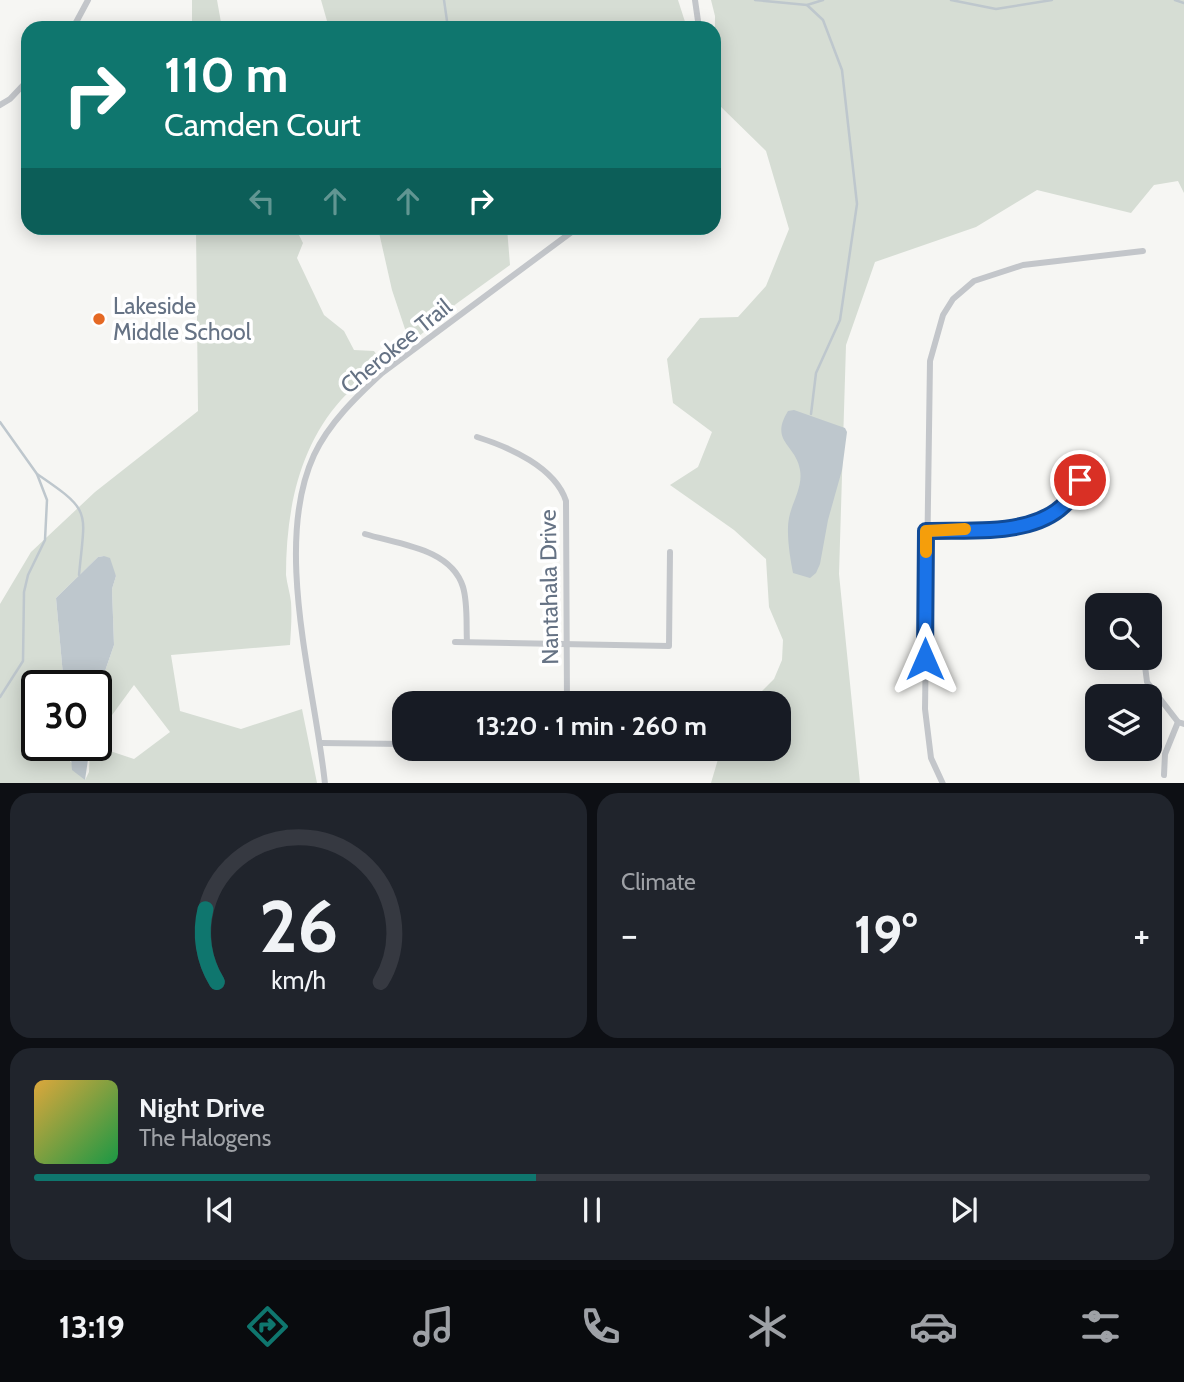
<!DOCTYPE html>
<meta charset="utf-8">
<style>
:root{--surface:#171b24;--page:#20242c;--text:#f1f3f6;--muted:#9ea1a6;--line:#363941;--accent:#0f766e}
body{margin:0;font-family:Cabin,sans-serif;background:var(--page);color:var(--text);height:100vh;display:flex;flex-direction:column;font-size:26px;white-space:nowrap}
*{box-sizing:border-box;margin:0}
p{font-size:23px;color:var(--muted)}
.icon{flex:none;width:38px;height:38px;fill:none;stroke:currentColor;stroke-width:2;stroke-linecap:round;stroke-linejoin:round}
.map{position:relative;height:783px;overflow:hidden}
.sheet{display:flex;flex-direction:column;gap:10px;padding:10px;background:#0d0f14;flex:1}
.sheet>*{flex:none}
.top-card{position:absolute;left:21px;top:21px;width:700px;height:214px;border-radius:21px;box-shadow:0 4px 18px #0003;background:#0f766e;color:#fff;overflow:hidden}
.fabs{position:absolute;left:1085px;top:593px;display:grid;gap:14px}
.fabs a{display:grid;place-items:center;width:77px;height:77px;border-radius:14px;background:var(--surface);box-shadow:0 4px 18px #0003;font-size:35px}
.speed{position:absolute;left:21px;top:670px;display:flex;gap:14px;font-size:35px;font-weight:700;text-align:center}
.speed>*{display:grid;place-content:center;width:91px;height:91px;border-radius:50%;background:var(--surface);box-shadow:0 4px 18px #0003;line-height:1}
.speed .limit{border:4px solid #111;border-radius:10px;background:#fff;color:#111}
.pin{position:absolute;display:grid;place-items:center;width:60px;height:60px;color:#fff;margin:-30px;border:4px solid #fff;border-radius:50%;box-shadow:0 2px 7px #0007}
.me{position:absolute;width:77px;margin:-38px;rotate:0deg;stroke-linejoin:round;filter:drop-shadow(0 0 5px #0008)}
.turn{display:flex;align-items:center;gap:24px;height:147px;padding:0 28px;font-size:32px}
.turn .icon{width:91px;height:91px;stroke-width:2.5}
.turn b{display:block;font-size:49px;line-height:60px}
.lanes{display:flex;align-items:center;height:66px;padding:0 28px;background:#0003;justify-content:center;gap:35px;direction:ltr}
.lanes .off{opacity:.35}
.big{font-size:52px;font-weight:700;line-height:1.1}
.sheet .widget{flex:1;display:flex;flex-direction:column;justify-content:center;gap:10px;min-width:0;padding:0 24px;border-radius:21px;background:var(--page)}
.sheet .dial{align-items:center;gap:0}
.dial svg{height:182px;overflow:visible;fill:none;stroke:var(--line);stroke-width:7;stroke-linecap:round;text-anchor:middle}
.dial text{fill:var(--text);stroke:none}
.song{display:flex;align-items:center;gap:21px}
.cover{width:84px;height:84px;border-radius:10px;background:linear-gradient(135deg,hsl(40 70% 55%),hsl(140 70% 35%))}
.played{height:7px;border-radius:4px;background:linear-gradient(90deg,var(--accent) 45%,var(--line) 45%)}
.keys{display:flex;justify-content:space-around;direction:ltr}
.heat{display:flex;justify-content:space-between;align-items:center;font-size:38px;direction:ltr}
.sheet .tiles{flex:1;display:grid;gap:10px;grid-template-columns:1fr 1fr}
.widget:last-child{grid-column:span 2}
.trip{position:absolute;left:392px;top:691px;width:399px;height:70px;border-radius:21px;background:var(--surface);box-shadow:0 4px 18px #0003;font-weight:700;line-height:70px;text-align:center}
.tabs{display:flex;height:112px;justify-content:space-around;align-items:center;background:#090b0e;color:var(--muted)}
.tabs .icon{width:49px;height:49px}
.tabs .selected{color:var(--accent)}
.tabs b{font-size:32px;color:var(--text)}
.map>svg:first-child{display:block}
</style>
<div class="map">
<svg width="1184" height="784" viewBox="0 0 1184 784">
<rect width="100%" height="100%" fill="#f6f6f3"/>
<g fill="#d6ddd4" fill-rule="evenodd">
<path d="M192,0H217L222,28H192Z"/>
<path d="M321,0H678L687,28H329Z"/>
<path d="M711,0H1184V193L1178,181L1154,185L1131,213L1037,190L976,227L875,262L846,345L839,574L860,783H711L721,749H779V704L750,703L774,679L782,660L783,640L769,607L766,559L734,530L670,485L698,467L712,432L673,403L667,359L700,318L738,317L766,286L789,229L766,151L717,103L714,94L715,16Z"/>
<path d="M196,228H281L298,233L303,243L297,258L324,315L344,331L354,350L374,351L379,358L378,369C366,379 351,388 341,400C298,448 286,513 286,575C287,584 290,593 291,602C292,616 291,630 290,645L171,655L180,711L241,729L302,709L317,783L0,784V604L31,552L95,492L198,411ZM104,556L116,576L112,589L114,645L96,697V746H90L89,772L85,780L70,761V746H37V686H64L56,598L98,557ZM134,685L170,732L134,759L107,750V722Z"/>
<path d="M378,228H507L510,265L456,304L410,344L392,290Z"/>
</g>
<g fill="#bec7cd">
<path d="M794,410L845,428L847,432L842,470L828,520L820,564L816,573L810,578L793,573C790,558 786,533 789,518C792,502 803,487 800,470C796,444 769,442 788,411Z"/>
<path d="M104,556L110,558L116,576L112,589L114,645L96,697V686H64L56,598L98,557Z"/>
<path d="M70,746H90L85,780L72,770Z"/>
</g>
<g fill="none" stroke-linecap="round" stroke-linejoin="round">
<g stroke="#bec7cd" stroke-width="2.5">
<path d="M444,0L448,28"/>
<path d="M755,0L807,5L823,0"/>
<path d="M951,0L996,9L1052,0"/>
<path d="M1175,0L1184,3"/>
<path d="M807,5L823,20L842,70L857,204L840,320L816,373L811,414"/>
<path d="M0,422L37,474L47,500L45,540L28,575L24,592L23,661L0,697"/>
<path d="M37,474C93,512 85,510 79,575"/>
</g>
<g stroke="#c3c6ca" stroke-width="6">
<path d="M695,0L699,28"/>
<path d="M73,28L88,0"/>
<path d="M0,105L10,99L28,80"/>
<path d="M477,437C509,447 555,467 566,501L567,704"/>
<path d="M926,531C978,529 1059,540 1080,480"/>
<path d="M365,534C397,544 451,548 463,587C468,604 466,624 467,642"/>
<path d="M455,642L669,646L670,552"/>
<path d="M1144,658L1147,682L1178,722L1184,724"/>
<path d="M321,743L404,744"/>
<path d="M1164,775L1165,754L1178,722"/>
<path d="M325,784C315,686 272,546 314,455C329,423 356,397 382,373L577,228"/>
<path d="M943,784L931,758L925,709L930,361L943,315L953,299L974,281L1023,265L1143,251"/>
</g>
</g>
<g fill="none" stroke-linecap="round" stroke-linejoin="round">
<defs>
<path id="route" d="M925,659L926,531C978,529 1058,540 1080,480"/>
</defs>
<use href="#route" stroke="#114b97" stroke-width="18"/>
<use href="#route" stroke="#1a73e8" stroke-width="12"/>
<path stroke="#f59e0b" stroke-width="12" d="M926,552V531L965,529"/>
</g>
<circle fill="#e56924" stroke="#fff" stroke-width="2.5" cx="99" cy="319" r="7"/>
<g text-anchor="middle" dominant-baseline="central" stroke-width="7" stroke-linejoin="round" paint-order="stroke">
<g font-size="23" fill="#657284" stroke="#fff" text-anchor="start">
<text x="113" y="306">Lakeside<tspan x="113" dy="26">Middle School</tspan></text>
</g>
<g font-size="23" fill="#657284" stroke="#fff">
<text transform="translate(396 346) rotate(-39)">Cherokee Trail</text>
<text transform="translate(549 587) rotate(-91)">Nantahala Drive</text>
</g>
</g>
</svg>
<div class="fabs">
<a><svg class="icon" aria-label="search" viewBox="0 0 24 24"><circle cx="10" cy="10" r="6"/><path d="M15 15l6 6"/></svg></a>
<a><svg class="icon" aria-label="layers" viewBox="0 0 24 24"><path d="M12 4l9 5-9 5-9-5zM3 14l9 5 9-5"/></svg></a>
</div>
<div class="speed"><div class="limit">30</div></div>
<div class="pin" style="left:1080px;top:480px;background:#d93025"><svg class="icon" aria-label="arrive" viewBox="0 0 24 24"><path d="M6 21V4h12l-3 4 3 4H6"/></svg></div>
<svg class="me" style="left:925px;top:659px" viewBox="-20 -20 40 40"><path d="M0-17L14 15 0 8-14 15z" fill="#1a73e8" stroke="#fff" stroke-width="4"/></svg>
<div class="trip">13:20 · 1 min · 260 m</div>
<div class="top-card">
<div class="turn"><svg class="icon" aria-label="right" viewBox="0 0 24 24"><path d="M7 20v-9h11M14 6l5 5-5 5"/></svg><div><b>110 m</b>Camden Court</div></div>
<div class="lanes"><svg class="icon off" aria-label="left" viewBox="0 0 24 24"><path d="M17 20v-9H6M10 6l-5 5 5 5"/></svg><svg class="icon off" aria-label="ahead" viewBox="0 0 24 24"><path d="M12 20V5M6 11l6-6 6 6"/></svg><svg class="icon off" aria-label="ahead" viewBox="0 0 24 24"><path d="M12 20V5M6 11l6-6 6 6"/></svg><svg class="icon" aria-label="right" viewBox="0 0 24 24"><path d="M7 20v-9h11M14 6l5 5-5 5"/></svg></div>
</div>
</div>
<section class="sheet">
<div class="tiles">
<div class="widget dial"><svg viewBox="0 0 100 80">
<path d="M14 69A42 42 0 1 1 86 69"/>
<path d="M14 69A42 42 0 0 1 9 37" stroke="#0f766e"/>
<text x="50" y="56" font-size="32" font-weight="700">26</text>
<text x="50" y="72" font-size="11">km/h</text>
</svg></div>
<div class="widget"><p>Climate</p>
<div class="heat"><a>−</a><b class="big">19°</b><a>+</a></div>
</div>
<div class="widget">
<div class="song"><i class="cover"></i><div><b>Night Drive</b><p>The Halogens</p></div></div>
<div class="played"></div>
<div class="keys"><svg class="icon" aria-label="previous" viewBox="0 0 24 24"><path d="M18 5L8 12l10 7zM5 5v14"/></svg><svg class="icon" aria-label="pause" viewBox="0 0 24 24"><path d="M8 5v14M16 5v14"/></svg><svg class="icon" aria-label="next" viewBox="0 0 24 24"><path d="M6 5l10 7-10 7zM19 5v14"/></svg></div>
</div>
</div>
</section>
<nav class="tabs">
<b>13:19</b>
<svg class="icon selected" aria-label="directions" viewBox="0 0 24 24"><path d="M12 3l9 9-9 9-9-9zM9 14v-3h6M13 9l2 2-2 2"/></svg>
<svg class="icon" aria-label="music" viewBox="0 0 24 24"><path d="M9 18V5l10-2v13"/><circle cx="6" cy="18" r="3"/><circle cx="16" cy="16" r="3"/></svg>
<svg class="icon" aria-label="phone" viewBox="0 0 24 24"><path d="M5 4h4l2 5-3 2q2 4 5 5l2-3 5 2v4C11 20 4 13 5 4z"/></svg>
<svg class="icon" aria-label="climate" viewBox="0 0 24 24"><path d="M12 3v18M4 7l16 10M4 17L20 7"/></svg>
<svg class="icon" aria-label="car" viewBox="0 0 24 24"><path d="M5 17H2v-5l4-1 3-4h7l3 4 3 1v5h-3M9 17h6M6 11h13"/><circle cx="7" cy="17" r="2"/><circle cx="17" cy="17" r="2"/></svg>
<svg class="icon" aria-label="filters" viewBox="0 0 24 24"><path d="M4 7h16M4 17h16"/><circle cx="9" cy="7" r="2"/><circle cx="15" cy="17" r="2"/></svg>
</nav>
